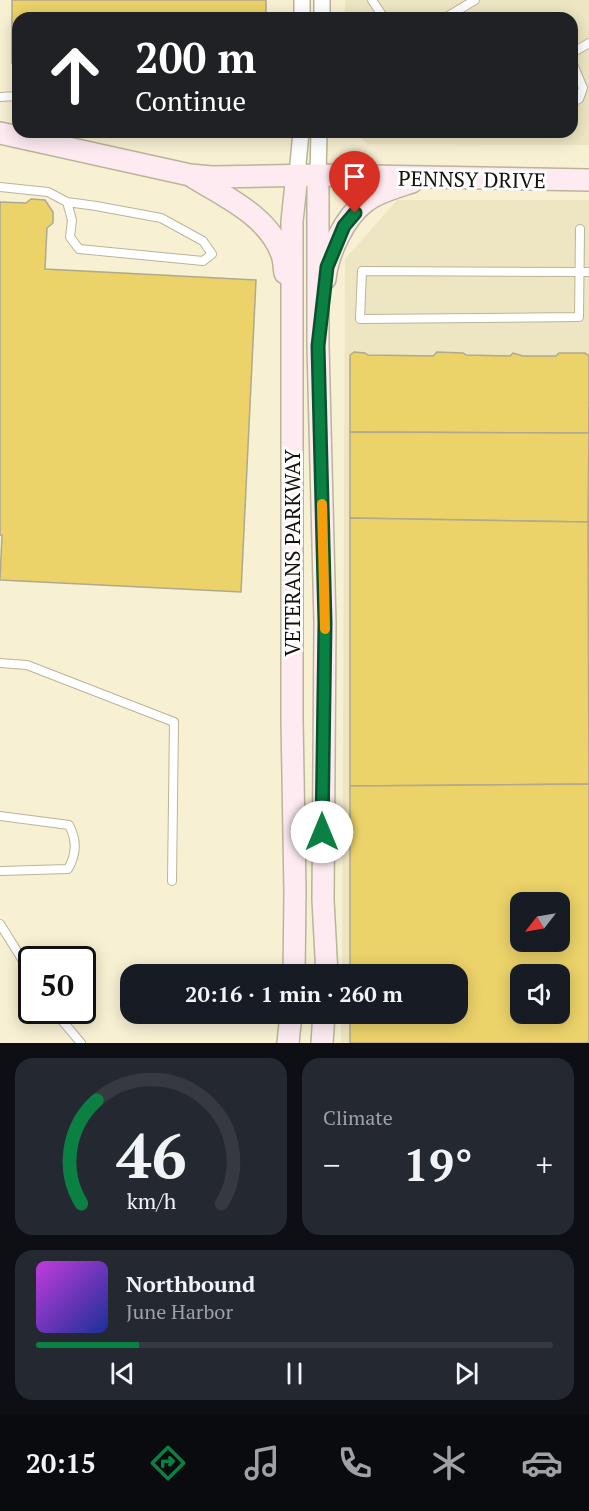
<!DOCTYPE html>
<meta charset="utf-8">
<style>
:root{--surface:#171b24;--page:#242831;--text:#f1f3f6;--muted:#9ea1a6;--line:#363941;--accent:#0b8043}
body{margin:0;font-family:"PT Serif",serif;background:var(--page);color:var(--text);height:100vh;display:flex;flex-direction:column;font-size:22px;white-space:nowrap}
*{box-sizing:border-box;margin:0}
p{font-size:20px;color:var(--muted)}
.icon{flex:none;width:33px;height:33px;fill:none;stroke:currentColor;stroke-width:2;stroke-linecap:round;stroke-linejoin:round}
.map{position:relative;height:1043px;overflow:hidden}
.drawer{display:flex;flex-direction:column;gap:15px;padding:15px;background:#0d0f14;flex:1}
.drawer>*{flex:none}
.banner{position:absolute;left:12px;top:12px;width:566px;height:126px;border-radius:18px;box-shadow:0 3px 15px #0003;background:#202124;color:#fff;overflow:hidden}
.needle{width:39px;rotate:239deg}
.tools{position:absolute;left:510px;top:892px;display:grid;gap:12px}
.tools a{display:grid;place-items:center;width:60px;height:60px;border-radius:12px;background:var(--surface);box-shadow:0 3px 15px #0003;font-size:30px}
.speed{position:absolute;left:18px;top:946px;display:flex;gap:12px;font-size:30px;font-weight:700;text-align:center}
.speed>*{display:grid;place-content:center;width:78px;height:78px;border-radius:50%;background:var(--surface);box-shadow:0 3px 15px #0003;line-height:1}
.speed .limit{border:3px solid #111;border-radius:9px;background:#fff;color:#111}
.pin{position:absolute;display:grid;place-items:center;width:51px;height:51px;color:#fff;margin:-62px -26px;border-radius:50% 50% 50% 0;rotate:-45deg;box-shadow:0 0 6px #0007}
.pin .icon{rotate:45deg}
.me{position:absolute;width:66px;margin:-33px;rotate:0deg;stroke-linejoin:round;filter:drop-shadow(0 0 4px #0008)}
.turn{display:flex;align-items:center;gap:21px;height:126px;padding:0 24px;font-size:27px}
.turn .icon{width:78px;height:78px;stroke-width:2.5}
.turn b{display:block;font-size:42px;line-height:51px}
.big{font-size:45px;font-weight:700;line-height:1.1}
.drawer .card{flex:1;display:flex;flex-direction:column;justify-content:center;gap:9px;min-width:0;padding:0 21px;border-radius:18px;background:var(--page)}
.drawer .dial{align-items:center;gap:0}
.dial svg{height:156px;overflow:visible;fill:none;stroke:var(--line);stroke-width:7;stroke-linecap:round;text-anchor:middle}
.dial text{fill:var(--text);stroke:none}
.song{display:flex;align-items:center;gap:18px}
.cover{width:72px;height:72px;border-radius:9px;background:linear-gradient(135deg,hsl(290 70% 55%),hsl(230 70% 35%))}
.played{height:6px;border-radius:3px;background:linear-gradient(90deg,var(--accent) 20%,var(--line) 20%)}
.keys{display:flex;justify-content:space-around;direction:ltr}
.heat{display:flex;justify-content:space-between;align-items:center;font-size:33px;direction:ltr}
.drawer .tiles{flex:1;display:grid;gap:15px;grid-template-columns:1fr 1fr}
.card:last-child{grid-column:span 2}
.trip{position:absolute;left:120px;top:964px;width:348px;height:60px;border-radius:18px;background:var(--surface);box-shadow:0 3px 15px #0003;font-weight:700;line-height:60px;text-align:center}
.tab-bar{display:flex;height:96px;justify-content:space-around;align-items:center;background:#090b0e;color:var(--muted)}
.tab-bar .icon{width:42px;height:42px}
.tab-bar .on{color:var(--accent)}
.tab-bar b{font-size:27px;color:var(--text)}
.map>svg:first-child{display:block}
</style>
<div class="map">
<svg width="589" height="1043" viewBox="0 0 589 1043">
<rect width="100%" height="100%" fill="#f7f0d3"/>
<g fill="#eee6c2" fill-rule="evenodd">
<path d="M345,0H589V145L368,144L354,132H572V18H345Z"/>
<path d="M397,200H589V1043H341V1014H458V975H342L345,259ZM520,903H560V942H520ZM520,975H560V1014H520Z"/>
</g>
<g fill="#ebd269" stroke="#afa98e" stroke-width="1.5" fill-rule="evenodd">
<path d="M12,0H266V18H18V63H12Z"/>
<path d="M31,199L45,200L53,212V223L47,228L45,269L256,280L241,592L0,580L2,535H0V202L26,203Z"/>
<path d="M354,352L365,353L368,355L433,356L437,352L463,353L466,355L510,356L513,353L523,356H556L559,353H585L589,356V433L350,432V355Z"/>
<path d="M589,407V566H588Z"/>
<path d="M350,432L589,433L588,522L350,518Z"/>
<path d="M350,518L588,522L589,784L350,786Z"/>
<path d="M589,784V1043H350V1014H458V975H350V786ZM520,903H560V942H520ZM520,975H560V1014H520Z"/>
</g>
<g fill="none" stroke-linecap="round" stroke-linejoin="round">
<defs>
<g id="lane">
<path d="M372,0L384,18"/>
<path d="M445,18L475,0"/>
<path d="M572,53L589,43"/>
<path d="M572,62L583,88L579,99L572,102"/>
<path d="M0,97L18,96"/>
<path d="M0,187L48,192L67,202L96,206L161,218L203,241L212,254L203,261L79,249L70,237L72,220L67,202"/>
<path d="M580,229L579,317L360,319L362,271L580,272H589"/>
<path d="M0,663L27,665L174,722L172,881"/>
<path d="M0,816L69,825C77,840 77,854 68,869L0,871"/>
<path d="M0,924L32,975"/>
<path d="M54,1011L81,1043"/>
</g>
<g id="street">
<path d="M302,18V0"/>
<path d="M322,18V0"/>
<path d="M297,175L301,132"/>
<path d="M318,175L319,132"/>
</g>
<g id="secondary">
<path d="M0,133L190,175L212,177L315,175L589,180"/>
<path d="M318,175V346L325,623L323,900L327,975"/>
<path d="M193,177C225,197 269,216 282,255C284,260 284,267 285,273"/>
<path d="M325,279C328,253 344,218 365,202C377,192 397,187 412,182"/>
<path d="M294,975L295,892L292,719V221L297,175"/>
<path d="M288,1043L291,1014"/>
<path d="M322,1043L324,1014"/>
</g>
</defs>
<use href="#lane" stroke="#bab499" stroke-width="10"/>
<use href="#street" stroke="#bab499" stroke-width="18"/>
<use href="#secondary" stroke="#bab499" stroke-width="24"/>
<use href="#lane" stroke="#fff" stroke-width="8"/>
<use href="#street" stroke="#fff" stroke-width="15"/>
<use href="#secondary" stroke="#fdebf1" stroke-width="21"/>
</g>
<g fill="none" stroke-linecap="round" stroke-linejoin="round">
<defs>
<path id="route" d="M322,832L325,623L318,346L327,267L344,226L355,213"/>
</defs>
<use href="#route" stroke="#07532c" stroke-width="15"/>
<use href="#route" stroke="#0b8043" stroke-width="10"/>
<path stroke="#f59e0b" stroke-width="10" d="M322,504L325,629"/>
</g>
<g text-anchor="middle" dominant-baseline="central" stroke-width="6" stroke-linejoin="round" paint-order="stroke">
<g font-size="21" fill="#141108" stroke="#fff">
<text transform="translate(472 179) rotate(1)">PENNSY DRIVE</text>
<text transform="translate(292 553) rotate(-90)">VETERANS PARKWAY</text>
</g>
</g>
</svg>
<div class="tools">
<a><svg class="needle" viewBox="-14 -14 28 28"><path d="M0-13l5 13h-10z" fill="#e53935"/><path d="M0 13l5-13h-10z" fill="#9ea1a6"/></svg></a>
<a><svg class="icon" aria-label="sound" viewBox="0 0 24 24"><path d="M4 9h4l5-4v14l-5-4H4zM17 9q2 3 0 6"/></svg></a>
</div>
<div class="speed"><div class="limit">50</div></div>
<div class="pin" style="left:355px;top:213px;background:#d93025"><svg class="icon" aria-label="arrive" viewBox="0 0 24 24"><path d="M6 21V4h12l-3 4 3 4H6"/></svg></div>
<svg class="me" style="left:322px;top:832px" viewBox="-20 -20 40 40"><circle r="19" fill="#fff"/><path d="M0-13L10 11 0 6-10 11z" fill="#0b8043"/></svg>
<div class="trip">20:16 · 1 min · 260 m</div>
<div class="banner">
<div class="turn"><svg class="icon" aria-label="ahead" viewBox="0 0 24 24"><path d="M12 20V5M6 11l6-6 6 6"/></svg><div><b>200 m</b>Continue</div></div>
</div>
</div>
<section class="drawer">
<div class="tiles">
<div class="card dial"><svg viewBox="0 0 100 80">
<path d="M14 69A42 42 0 1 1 86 69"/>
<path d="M14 69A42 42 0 0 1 22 16" stroke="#0b8043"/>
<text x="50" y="56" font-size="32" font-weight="700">46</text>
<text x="50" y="72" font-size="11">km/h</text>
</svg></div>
<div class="card"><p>Climate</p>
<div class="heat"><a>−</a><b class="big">19°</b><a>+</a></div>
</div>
<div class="card">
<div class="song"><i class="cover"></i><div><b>Northbound</b><p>June Harbor</p></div></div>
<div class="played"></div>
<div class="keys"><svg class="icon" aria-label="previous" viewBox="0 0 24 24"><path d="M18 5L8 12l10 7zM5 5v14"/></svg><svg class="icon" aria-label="pause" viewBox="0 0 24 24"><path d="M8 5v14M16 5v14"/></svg><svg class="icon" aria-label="next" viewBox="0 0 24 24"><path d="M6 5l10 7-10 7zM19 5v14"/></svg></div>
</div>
</div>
</section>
<nav class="tab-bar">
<b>20:15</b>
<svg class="icon on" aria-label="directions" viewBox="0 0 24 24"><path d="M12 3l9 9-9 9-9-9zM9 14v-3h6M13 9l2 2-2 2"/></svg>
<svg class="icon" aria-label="music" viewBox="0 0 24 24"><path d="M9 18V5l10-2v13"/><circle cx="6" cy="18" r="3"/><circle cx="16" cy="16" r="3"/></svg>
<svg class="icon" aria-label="phone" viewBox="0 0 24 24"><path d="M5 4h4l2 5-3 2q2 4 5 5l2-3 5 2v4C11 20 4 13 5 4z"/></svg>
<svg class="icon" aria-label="climate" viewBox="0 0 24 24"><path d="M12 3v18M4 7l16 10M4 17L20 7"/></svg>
<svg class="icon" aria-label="car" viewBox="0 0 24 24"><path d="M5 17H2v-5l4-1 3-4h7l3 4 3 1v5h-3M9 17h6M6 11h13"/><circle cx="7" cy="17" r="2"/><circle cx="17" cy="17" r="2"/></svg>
</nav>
